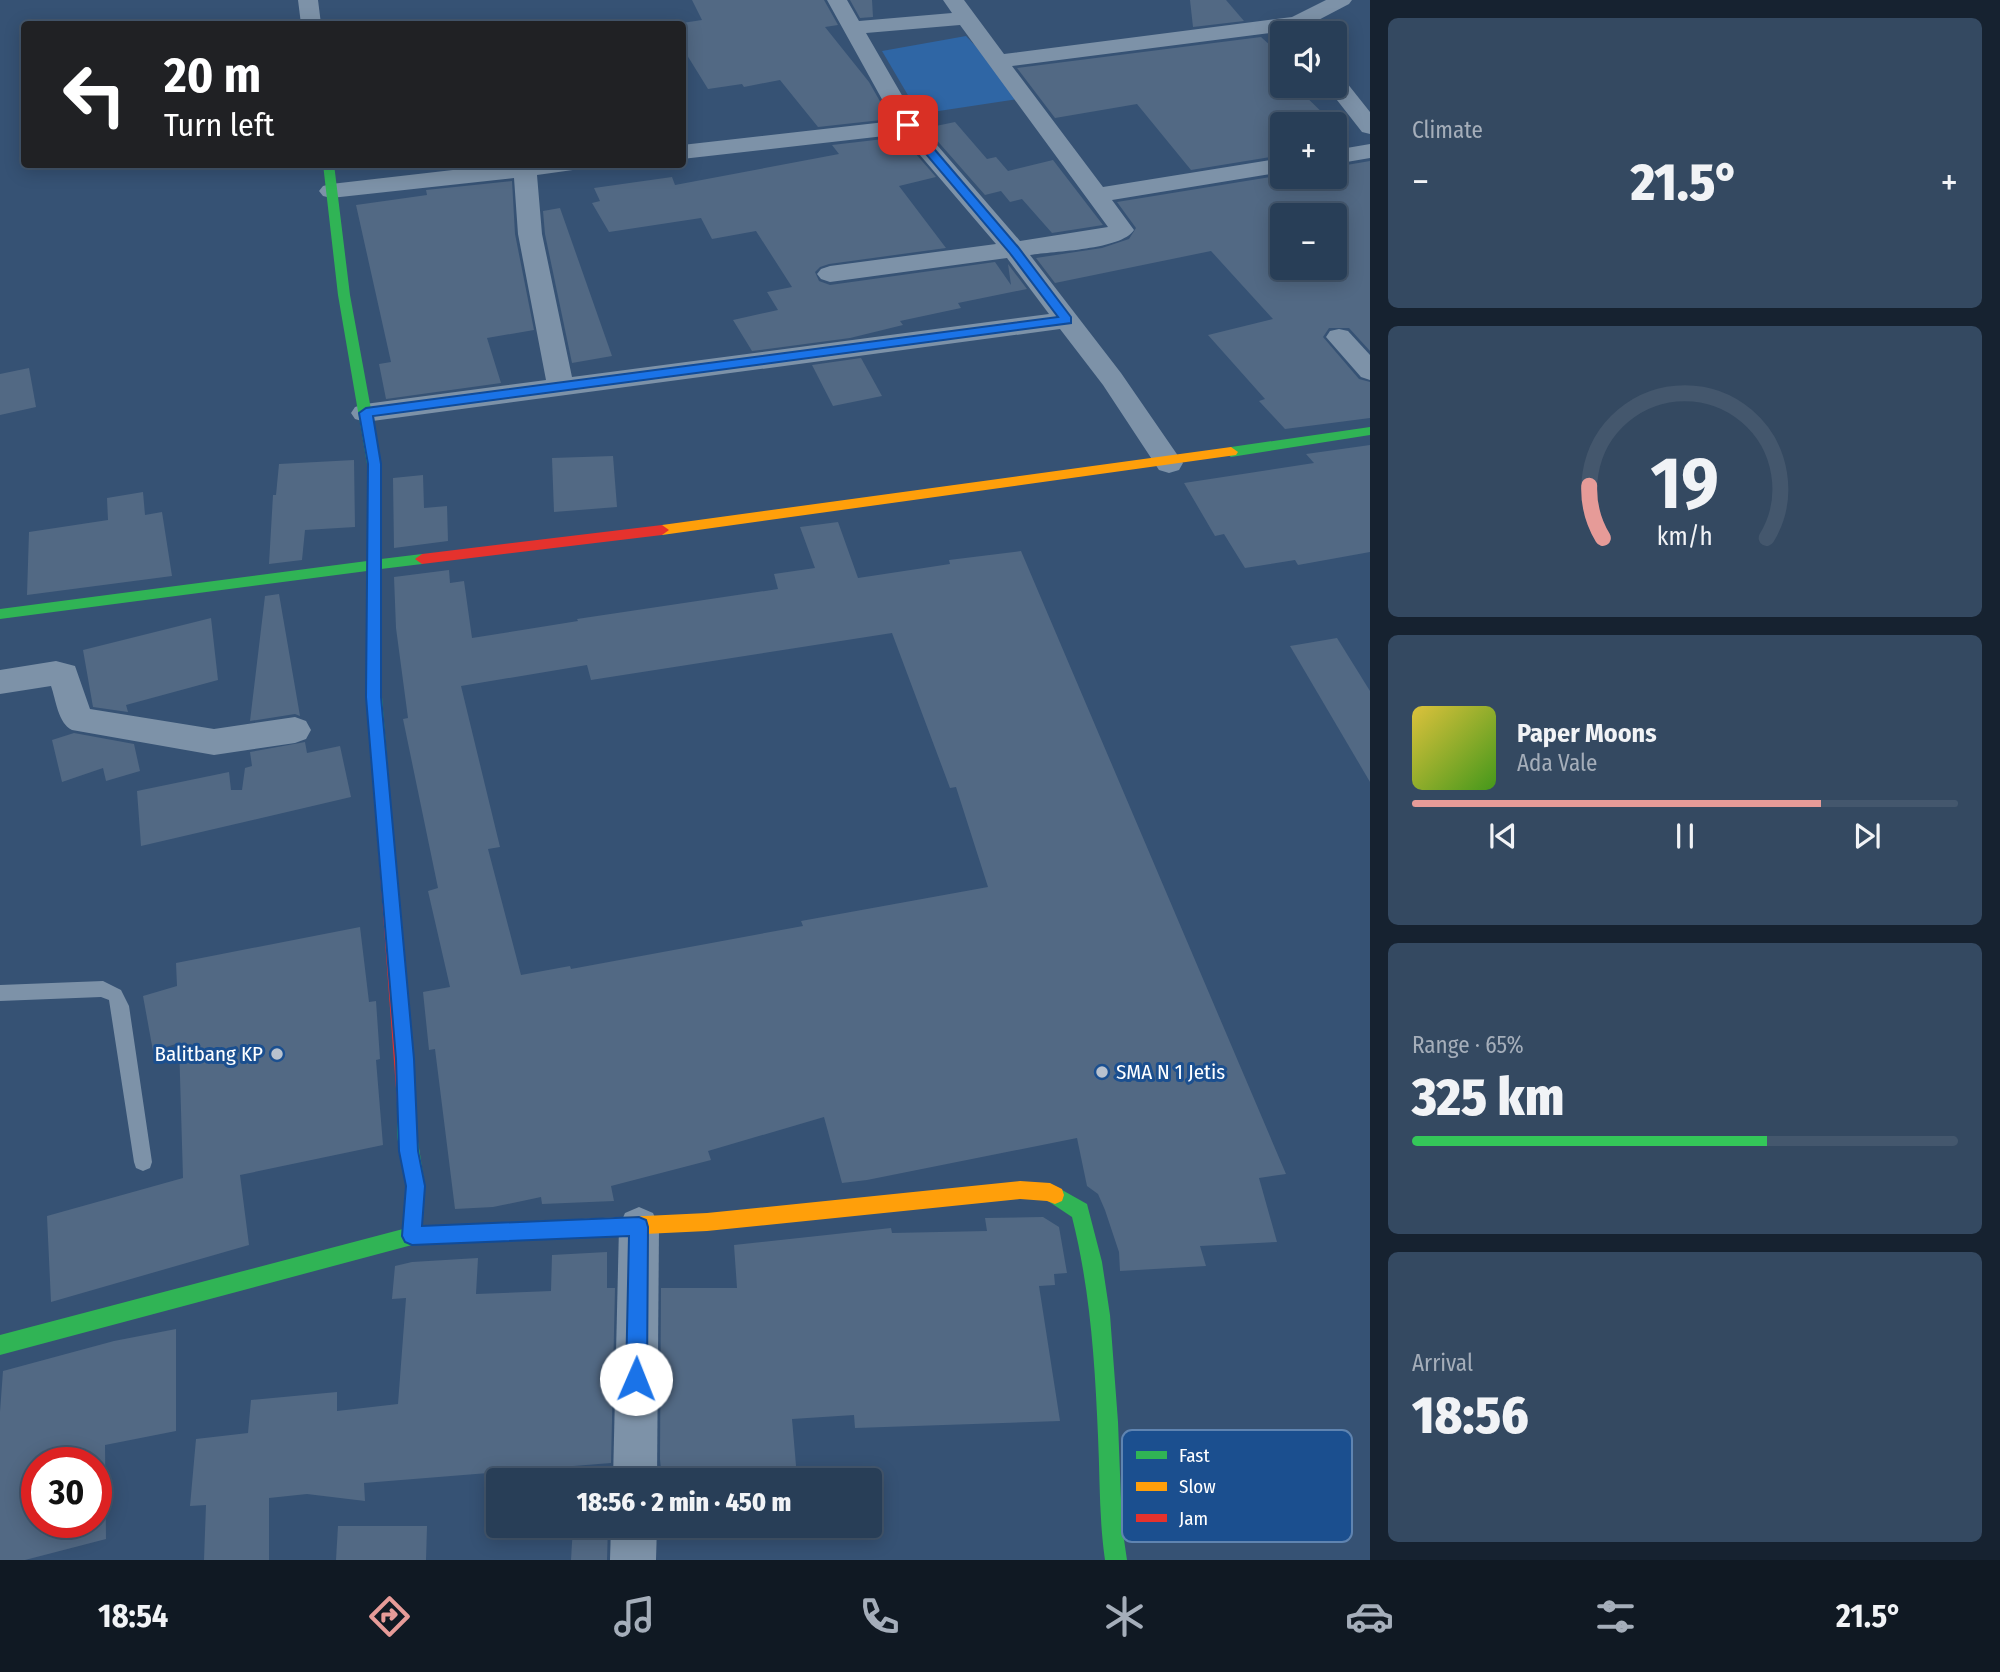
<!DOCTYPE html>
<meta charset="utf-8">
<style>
:root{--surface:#283e57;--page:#344961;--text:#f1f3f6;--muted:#a5aeba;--line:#44576d;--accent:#e69b98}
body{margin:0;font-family:"Fira Sans Condensed",sans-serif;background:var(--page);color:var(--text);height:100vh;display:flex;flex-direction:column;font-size:26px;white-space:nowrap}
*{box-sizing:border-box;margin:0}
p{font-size:23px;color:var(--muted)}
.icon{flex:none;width:38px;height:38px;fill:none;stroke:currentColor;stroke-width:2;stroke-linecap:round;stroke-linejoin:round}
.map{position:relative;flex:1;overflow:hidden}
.panel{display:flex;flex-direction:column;gap:18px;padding:18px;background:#162230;width:630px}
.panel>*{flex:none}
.guide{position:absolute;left:21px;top:21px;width:665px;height:147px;border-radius:7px;box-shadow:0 4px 18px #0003,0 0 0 2px var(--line);background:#202124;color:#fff;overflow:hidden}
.fabs{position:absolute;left:1270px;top:21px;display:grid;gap:14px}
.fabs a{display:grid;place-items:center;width:77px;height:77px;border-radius:7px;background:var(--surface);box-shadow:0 4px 18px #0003,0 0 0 2px var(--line);font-size:35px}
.speed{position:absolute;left:21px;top:1447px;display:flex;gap:14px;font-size:35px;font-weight:700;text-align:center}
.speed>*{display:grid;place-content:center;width:91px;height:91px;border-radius:50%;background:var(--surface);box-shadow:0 4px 18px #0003,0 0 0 2px var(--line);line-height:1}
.speed .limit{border:10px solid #d22;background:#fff;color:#111}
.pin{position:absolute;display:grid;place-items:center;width:60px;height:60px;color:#fff;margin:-30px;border-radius:14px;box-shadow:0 4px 10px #0006}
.me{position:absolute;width:77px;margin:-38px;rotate:1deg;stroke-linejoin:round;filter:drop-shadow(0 0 5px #0008)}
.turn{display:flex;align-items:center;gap:24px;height:147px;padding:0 28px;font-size:32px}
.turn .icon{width:91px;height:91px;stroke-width:2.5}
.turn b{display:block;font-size:49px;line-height:60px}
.big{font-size:52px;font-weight:800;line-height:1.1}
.panel .card{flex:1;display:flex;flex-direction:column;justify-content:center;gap:10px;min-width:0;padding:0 24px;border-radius:10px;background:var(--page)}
.panel .dial{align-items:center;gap:0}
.dial svg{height:182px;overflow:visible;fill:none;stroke:var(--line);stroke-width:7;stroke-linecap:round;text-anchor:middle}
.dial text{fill:var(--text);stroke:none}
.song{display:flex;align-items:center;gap:21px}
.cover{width:84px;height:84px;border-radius:10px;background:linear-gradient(135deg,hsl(50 70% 55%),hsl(100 70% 35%))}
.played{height:7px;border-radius:4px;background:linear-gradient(90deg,var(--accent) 75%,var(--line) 75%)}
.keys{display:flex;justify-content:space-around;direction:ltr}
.heat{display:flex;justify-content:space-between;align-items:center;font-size:38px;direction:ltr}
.charge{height:10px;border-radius:5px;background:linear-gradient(90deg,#34c759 65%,var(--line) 0)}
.trip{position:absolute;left:486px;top:1468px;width:396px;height:70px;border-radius:7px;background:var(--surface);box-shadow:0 4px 18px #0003,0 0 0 2px var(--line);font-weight:800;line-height:70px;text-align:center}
.tabs{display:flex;height:112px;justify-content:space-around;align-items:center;background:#101923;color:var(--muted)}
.tabs .icon{width:49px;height:49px}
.tabs .current{color:var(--accent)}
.tabs b{font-size:32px;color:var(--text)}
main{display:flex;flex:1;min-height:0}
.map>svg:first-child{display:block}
</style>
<main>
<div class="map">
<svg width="1370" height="1560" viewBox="0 0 1370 1560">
<rect width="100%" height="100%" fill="#365274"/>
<path fill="#2f66a5" d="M966,36L1025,98L919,114L882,51Z"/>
<g fill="#526984" fill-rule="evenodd">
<path d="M692,0H824L838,25L825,27L869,82L890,119L818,127L780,80L744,87L742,84L708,89L682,47V23L702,20Z"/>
<path d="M850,0H872L873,17L860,18Z"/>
<path d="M1190,0H1226L1244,21L1193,27Z"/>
<path d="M1261,37L1283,57V86H1295L1334,124H1283V155L1191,170L1137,104L1055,118L1017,68Z"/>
<path d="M955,122L987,159L996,157L1008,171L1053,160L1103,225L1052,233L1022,199L1010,202L1001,191L985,195L926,128Z"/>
<path d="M901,137L936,177L899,186L946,248L829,264L820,267L815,272L819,281L830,285L995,262L1011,285L1008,264L1027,289L958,303L961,308L900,321L903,325L850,338L752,351L733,320L778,310L767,292L792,287L756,231L712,239L701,218L609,232L592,203L600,201L594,188L672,177L675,185L839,154L832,145Z"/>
<path d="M1370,161V351L1349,328H1329L1323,337L1359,379L1370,382V418L1285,429L1259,401L1265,399L1208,335L1273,319L1211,251L1055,283L1036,258L1102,248L1129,239L1136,228L1117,202L1283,175L1335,177V167ZM1283,215H1335V268H1283Z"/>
<path d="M512,181L515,234L534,330L487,338L501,383L386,399L379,364L391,362L356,205L427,195L426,190Z"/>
<path d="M560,208L612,356L572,363L545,234L543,211Z"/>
<path d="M861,358L882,396L833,406L812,365Z"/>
<path d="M29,368L36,407L0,415V374Z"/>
<path d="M1370,445V552L1298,565L1295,560L1245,568L1224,534L1215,536L1184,483L1314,463L1306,454Z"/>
<path d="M613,456L617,507L554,512L552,458Z"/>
<path d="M354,460L355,527L305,530L302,560L269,564L273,495H276L279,464Z"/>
<path d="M423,475L424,508L447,506L448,541L394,548L393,478Z"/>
<path d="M143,492L145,515L162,512L172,576L27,595L29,532L108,520L107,498Z"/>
<path d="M838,522L858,578L950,564L949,560L1021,551L1286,1174L1259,1178L1277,1242L1200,1246L1206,1266L1120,1271L1119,1252L1105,1210L1098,1194L1087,1186L1077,1138L867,1180L842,1183L824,1117L708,1151L711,1160L611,1186L614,1201L542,1204L541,1197L493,1207L455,1209L435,1049L429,1050L423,992L450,987L428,891L438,888L403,719L408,718L396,628L394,577L449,570L450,583L464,581L472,638L578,621L577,619L778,589L774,574L815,568L800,527ZM892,633L950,788L956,787L988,887L801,921L803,926L571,969L570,966L521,975L488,849L500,847L461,686L587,665L591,680Z"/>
<path d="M279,594L300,716L295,714L250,721L265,596Z"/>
<path d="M211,618L218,680L126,705L128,712L93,707L83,650Z"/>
<path d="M1337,638L1370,691V782L1290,646Z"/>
<path d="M74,733L134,744L140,771L106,781L103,768L62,782L52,740Z"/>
<path d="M305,742L307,753L340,746L351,797L141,846L137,791L229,772L231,790H242L245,768L252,766L250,752Z"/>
<path d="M360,927L369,1002L376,1001L380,1059L376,1060L383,1145L240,1175L249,1245L51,1302L47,1216L183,1178L179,1043L153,1051L143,996L177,986L176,963Z"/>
<path d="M1043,1217L1059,1227L1067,1273L1054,1274L1055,1285L1039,1286L1060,1421L855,1428L854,1415L792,1419L797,1477L783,1478L784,1480H662L660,1459L661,1288H737L734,1245L891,1228L892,1233L987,1231L985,1218Z"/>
<path d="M607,1252V1288H615L611,1463L364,1483L365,1501L307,1494L269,1498V1560H204L206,1505L190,1506L196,1439L248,1433L251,1400L337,1392V1411L398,1404L406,1298L392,1299L395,1266L412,1262L478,1258L476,1294L551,1291L552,1255Z"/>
<path d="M176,1329V1431L105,1445L106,1539L25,1560H0V1412L3,1371L114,1341ZM37,1463H96V1522H37Z"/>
<path d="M338,1526H427L426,1560H336Z"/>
<path d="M573,1526H608L607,1560H571Z"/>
</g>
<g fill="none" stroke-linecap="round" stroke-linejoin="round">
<path fill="#7d92a8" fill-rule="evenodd" d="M103,981L121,990L129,1006L152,1162L150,1168L143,1171L136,1168L134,1162L109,1000L101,997L0,1001V985Z"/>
<g fill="#7d92a8" fill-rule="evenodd">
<path d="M298,0H318L321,24H301Z"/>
<path d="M827,0H847L859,21L952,13L943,0H964L1004,54L1292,17L1326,0H1352L1349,4L1307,26L1306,33H1286V31L1012,66L1103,187L1283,158V172L1112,200L1134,230C1121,250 1054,251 1030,255L1121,373L1183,463L1179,470L1169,473L1159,470L1103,385L1060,329L365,422L355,419L351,413L355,407L365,404L546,380L518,234L514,178L331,198L323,196L319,191L323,186L331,184L505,164H583L580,169L537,175L542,234L572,377L1049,314L1007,258L830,282L821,279L817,274L821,269L830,266L996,244L902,134L682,159V145L894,121ZM960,25L1108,227L1020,241L918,123L866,33Z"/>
<path d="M1335,76L1343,78L1370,112V134L1362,132L1326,86H1335Z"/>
<path d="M1370,144V158L1335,164V150Z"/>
<path d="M1339,329L1348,331L1370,355V380L1361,377L1326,337L1330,331Z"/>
<path d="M56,661L75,666L90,709L214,729L295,717L306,721L311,730L306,739L295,743L214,755L72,730C58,723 56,700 51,686L0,694V670Z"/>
<path d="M639,1207L653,1213L659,1227L657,1480H613L619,1227L625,1213Z"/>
<path d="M611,1526H657L656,1560H610Z"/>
</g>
<g fill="#30b455" fill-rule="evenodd">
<path d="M323,164H334L350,295L381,464V559L422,554L429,559L422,564L381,569L382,697L391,806L389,811H377L375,806L366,697L367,571L0,619V609L367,561V464L338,295Z"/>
<path d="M1370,427V435L1231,457L1224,452L1231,447Z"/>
<path d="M407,1107L413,1110L425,1186L422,1226L582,1219L589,1221L592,1228L589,1235L582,1237L412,1245L0,1355V1335L403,1229C404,1214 408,1198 406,1183C403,1161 391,1131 401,1110Z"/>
<path d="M1055,1186L1087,1204L1102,1262L1110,1315L1118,1422L1122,1526L1127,1560H1105C1099,1519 1100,1478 1098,1436C1095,1362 1090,1288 1072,1217L1048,1201L1046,1195L1048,1189Z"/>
</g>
<g fill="#ff9f0a" fill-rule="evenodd">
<path d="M1231,447L1238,452L1236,455L662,535L655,530L662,525Z"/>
<path d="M1020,1181L1050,1183L1062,1189L1064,1195L1062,1201L1055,1204L1047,1201L1020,1199L707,1231L582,1237L575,1235L572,1228L575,1221L582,1219L707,1213Z"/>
</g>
<g fill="#e5322d" fill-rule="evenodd">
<path d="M662,525L669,530L662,535L422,564L415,559L422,554Z"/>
<path d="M383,799L389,801L391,806L416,1116L413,1122L407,1125L401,1122L398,1116L375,806L377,801Z"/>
</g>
</g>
<path fill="#1a73e8" stroke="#114b97" stroke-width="2" d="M908,122L912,123L1018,247L1071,317V323L373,416L381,464V697L414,1059L418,1151L425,1186L422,1226L639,1217L646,1220L648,1227L647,1379L644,1386L636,1389L629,1386L626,1379L629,1236L412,1245L405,1242L402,1236L406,1186L399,1151L396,1059L366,697L368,464L359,413L366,408L1058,317L1009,252L904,128V123Z"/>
<g fill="#b9c2ce" stroke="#1b4f8f" stroke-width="2.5">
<circle cx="277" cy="1054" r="7"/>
<circle cx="1102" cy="1072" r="7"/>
</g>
<g text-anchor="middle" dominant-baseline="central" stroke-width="6" stroke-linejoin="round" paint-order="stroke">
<g font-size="21" fill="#fff" stroke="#1b4f8f" text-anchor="end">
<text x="263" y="1054">Balitbang KP</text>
<text x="1116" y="1072" text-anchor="start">SMA N 1 Jetis</text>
</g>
</g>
<rect x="1122" y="1430" width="230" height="112" rx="10" fill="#1b4f8f" stroke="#5f84b1" stroke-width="2"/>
<rect x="1136" y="1451" width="31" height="8" fill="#30b455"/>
<rect x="1136" y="1482" width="31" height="9" fill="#ff9f0a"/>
<rect x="1136" y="1514" width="31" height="8" fill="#e5322d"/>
<g font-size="19" fill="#fff">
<text x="1179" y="1462">Fast</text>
<text x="1179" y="1493">Slow</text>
<text x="1179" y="1525">Jam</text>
</g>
</svg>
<div class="fabs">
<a><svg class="icon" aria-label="sound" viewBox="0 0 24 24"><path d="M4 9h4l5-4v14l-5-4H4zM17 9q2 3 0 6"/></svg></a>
<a>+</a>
<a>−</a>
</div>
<div class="speed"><div class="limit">30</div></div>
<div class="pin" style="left:908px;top:125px;background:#d93025"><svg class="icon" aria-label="arrive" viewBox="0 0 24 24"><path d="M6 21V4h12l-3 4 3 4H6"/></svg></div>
<svg class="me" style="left:636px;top:1379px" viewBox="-20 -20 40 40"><circle r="19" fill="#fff"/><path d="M0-13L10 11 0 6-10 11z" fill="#1a73e8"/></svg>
<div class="trip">18:56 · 2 min · 450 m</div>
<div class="guide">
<div class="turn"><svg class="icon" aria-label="left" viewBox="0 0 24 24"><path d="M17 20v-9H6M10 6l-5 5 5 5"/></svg><div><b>20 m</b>Turn left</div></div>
</div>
</div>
<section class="panel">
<div class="card"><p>Climate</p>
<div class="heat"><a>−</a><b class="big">21.5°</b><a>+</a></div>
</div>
<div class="card dial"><svg viewBox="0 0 100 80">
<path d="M14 69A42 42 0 1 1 86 69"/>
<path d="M14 69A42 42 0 0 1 8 46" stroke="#e69b98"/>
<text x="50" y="56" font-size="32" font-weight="700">19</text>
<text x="50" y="72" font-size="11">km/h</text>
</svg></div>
<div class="card">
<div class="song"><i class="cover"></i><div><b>Paper Moons</b><p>Ada Vale</p></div></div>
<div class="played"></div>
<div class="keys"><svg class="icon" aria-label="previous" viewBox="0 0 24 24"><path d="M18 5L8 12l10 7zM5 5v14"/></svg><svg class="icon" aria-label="pause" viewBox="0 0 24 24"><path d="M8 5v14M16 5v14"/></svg><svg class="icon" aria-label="next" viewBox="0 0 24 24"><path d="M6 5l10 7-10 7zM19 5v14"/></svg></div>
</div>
<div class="card"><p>Range · 65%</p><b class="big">325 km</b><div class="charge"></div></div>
<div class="card"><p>Arrival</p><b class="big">18:56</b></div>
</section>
</main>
<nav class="tabs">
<b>18:54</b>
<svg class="icon current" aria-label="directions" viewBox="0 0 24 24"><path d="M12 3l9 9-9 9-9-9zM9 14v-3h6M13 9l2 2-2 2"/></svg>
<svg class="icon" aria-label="music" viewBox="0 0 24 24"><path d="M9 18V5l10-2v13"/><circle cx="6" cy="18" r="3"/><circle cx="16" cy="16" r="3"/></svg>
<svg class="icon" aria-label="phone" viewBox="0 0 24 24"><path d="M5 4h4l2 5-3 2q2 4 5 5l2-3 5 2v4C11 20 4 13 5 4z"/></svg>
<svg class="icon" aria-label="climate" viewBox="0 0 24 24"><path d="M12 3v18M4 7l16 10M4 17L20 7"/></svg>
<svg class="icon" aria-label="car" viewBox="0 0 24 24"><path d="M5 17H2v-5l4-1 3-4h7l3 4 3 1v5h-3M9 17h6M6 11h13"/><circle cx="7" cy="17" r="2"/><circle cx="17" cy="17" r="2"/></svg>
<svg class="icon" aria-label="filters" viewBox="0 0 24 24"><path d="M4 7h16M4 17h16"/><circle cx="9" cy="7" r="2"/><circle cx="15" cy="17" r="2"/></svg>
<b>21.5°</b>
</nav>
